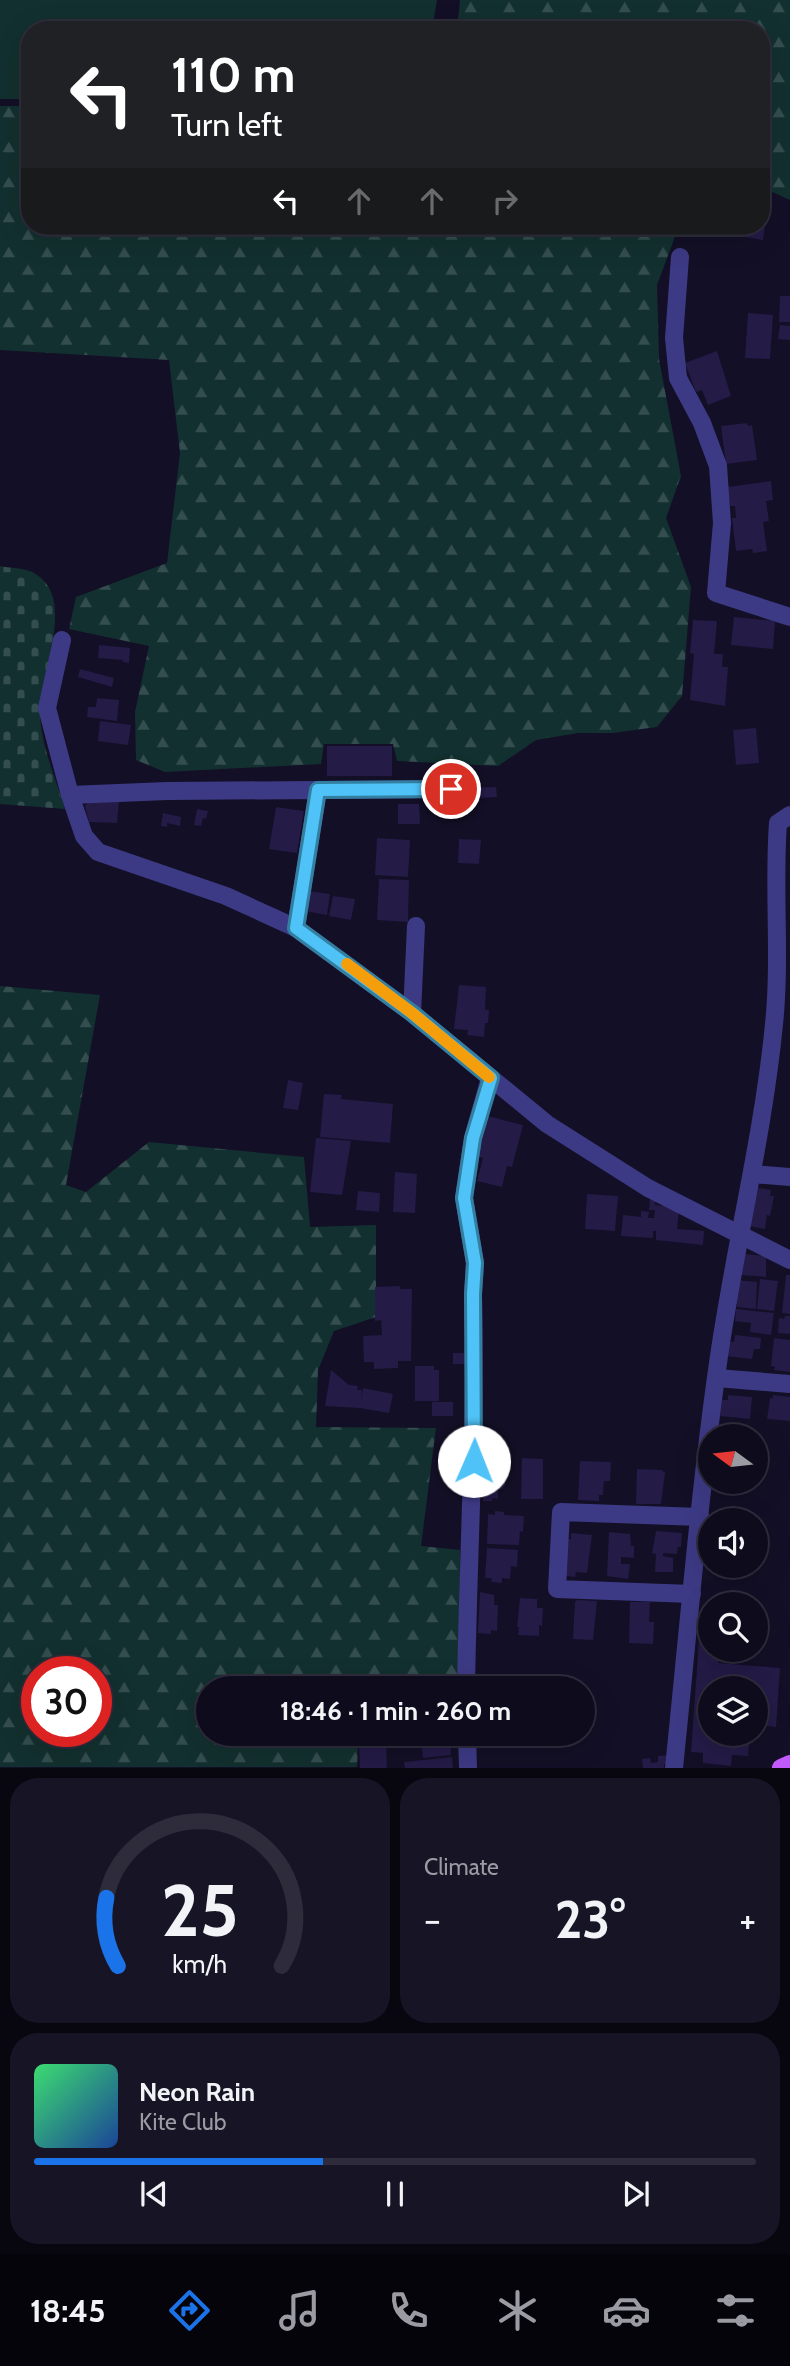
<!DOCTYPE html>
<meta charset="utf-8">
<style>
:root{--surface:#0e0b1c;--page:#171425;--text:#f1f3f6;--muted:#9b9ba3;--line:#2e2b3b;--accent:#1a73e8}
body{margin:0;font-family:Cabin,sans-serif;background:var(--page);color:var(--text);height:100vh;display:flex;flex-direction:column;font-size:26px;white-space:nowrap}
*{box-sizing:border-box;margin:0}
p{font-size:23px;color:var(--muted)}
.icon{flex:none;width:38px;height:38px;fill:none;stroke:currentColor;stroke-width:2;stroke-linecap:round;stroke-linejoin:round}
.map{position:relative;height:1768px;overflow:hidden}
.sheet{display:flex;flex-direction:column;gap:10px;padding:10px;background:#08060f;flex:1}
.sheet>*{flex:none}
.top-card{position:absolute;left:21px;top:21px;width:749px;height:214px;border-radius:28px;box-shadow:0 7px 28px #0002,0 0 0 2px var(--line);background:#202124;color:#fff;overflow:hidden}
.needle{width:46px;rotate:285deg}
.controls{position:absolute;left:698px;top:1424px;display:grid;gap:14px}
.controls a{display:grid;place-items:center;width:70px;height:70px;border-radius:50%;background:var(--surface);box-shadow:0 7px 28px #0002,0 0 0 2px var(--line);font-size:35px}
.speed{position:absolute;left:21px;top:1656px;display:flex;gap:14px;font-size:35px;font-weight:700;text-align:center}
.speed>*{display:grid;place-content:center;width:91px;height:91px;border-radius:50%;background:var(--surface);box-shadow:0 7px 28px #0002,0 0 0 2px var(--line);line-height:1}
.speed .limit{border:10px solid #d22;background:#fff;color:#111}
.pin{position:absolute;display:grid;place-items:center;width:60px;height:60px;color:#fff;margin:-30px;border:4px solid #fff;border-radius:50%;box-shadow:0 2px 7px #0007}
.me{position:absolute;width:77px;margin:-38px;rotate:1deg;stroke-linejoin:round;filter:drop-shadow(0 0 5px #0008)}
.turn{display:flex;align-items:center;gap:24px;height:147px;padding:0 35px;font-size:32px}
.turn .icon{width:91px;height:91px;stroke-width:2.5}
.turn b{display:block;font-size:49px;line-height:60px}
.lanes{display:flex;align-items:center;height:66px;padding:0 35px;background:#0003;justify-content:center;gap:35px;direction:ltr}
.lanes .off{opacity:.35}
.big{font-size:52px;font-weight:700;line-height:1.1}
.sheet .widget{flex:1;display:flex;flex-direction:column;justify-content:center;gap:10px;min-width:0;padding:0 24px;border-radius:28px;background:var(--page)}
.sheet .dial{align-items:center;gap:0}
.dial svg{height:182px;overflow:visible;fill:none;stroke:var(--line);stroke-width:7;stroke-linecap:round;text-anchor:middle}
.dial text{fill:var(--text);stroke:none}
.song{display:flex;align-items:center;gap:21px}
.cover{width:84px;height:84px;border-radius:10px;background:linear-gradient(135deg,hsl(140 70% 55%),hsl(220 70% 35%))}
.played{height:7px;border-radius:4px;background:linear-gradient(90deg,var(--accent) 40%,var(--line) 40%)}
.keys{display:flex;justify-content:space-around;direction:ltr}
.heat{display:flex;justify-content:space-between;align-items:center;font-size:38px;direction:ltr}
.sheet .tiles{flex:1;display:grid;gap:10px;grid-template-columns:1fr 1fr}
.widget:last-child{grid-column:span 2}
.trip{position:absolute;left:196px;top:1676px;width:399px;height:70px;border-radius:35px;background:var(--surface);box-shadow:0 7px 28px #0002,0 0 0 2px var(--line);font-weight:700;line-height:70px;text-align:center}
.tab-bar{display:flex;height:112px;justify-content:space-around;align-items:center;background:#06040b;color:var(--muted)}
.tab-bar .icon{width:49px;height:49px}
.tab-bar .selected{color:var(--accent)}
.tab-bar b{font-size:32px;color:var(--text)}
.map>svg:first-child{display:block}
</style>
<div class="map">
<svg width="790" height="1768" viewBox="0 0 790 1768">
<defs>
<pattern id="forest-firs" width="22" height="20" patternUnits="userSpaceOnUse" patternTransform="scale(1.75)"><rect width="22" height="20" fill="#12302f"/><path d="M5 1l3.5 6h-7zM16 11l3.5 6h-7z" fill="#344d4e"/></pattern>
<pattern id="cemetery-stones" width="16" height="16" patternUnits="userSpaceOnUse" patternTransform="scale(1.75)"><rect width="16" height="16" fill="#12302f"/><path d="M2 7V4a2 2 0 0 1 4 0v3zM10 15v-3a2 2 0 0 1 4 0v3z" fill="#344d4e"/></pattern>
</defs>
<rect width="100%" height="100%" fill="#130f26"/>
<path fill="#12302f" d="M0,0H437L432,30H30V99H0Z"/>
<g fill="url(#forest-firs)" fill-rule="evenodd">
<path d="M460,0H790V200L761,187V30H457Z"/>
<path d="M0,106H30V226H679L657,285L659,359L681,476L666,518L691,587L682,696L657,727L612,733H578L536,740L498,766L397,761L393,744H324L321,764L165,772L136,760L135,712L149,646L69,629L76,597L167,563L180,453L169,360L0,350Z"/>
<path d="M0,986L100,995L66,1185L86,1192L149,1142L304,1157L310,1227L376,1225V1317L334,1331L318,1370L316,1427L436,1428L421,1546L460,1550L459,1689H208V1734H382L358,1743L357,1767H0ZM37,1671H96V1731H37Z"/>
</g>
<path fill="url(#cemetery-stones)" d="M0,566C9,568 24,568 32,572C80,596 38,674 40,714C41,746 56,779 65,809L0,804Z"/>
<g fill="#241b47">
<path d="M761,219H766L763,240L734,235L735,226H761Z"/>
<path d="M780,296H790V322H779Z"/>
<path d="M748,313L773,315L770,359L745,358Z"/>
<path d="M780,325L790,326V340L778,339Z"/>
<path d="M717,351L731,396L708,405L702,390L696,392L685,363Z"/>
<path d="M747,423L748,426L752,425L757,460L726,464L721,426Z"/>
<path d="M771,481L773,500L766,501L769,521L763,522L767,551L753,553L752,549L736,551L732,518H736L735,506H730L728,487Z"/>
<path d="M734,617L775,621L773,649L731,645Z"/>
<path d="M693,620L717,621L714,654H723L722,667H728L725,706L690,700L694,654L690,653Z"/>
<path d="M99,645L130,648L129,663L123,662V660L98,658Z"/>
<path d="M80,669L114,678L112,687L78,677Z"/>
<path d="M97,698L119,700L117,721L87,717L88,707H96Z"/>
<path d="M100,721L131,725L128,745L98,741Z"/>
<path d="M756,728L759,763L736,765L733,730Z"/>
<rect x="327" y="746" width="65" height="30"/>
<path d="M496,787L497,797L479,798L480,802L459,803L458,788Z"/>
<path d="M91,799L119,801L117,823L89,822L85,806Z"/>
<path d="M398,804H419L420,824H398Z"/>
<path d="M276,807L304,811L297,853L269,849Z"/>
<path d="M197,809L208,811L206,819L203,818L201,826L194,825Z"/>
<path d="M163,813L181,817L180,826L167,823V827L161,826Z"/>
<path d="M377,838L410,840L408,877L375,875Z"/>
<path d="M459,839L481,840L479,864L458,863Z"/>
<path d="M379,879L409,880L408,922L377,920Z"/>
<path d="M308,891L330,894L327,915L305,911Z"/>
<path d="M333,896L355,899L351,920L329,916Z"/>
<path d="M459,985L486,987L485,1010H489L488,1023H485L484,1037L467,1035L468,1030L454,1029Z"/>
<path d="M288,1080L303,1083L298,1110L283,1108Z"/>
<path d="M324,1094L342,1095L341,1099L393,1104L390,1143L320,1137Z"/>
<path d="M488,1116L523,1125L512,1167L507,1166L502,1187L477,1181L483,1158L477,1156Z"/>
<path d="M316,1138L351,1141L342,1195L310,1192Z"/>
<path d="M395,1172L417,1174L415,1213L393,1212Z"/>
<path d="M758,1188L771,1190L770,1196H774L770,1216L767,1215L765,1229L748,1226L754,1191L757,1192Z"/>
<path d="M358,1191L380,1193L379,1212L356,1210Z"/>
<path d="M587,1194L618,1196L615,1231L585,1229Z"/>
<path d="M650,1199L655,1200V1205L673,1207L679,1210L677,1229L704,1231L703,1245L656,1240V1231H653V1238L621,1236L623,1215L641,1217V1211L649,1212L648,1218H654L655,1210H649Z"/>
<path d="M743,1254L766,1256V1277L741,1275Z"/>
<path d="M786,1275H790V1314L782,1313Z"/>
<path d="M760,1279L778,1281L774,1311L757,1309Z"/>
<path d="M736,1280L757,1282L756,1309L737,1307V1304H734Z"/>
<path d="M400,1286V1289H412L411,1361H398V1368L374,1369V1362H364L363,1336L382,1335L381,1320L375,1321V1287Z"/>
<path d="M736,1309L774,1313L771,1335L750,1332L751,1323L735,1321Z"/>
<path d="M785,1316H790V1334L778,1333L779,1318L784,1319Z"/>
<path d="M735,1335L761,1338L760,1349H754L752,1359L725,1356L727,1341L734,1342Z"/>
<path d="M774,1338L790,1340V1372L774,1370L775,1367L771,1366Z"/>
<rect x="453" y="1353" width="12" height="11"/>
<path d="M415,1366H434V1370H439V1401H415Z"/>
<path d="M331,1370L349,1385L358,1386L357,1390H362L361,1402L363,1388L393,1394L389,1413L360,1408L325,1406Z"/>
<path d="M728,1395L752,1397L750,1419L720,1416L722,1400H728Z"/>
<path d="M773,1395L790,1397V1421L767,1419L770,1398H773Z"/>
<rect x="432" y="1402" width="21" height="14"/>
<path d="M485,1455L506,1456L505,1486L502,1489H498V1499L492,1498V1501H483Z"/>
<path d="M522,1458L543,1459V1499H521Z"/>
<path d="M580,1461L611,1462L610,1481H604L603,1495H599V1501L578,1500Z"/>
<path d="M637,1469L662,1470L665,1473L661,1504H636Z"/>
<path d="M495,1511L504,1512V1515L524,1516L523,1532L520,1531L519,1545L487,1544L488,1514L495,1515Z"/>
<path d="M656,1531L682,1533L681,1547H678L677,1554L663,1553V1556L673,1558V1572H655L656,1554L652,1553Z"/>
<path d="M609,1532L630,1534L631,1546H634V1558L621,1557V1564H630L628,1579L607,1576Z"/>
<path d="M571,1533L592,1535L587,1573L576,1572L575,1577L566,1576L568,1539H571Z"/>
<path d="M487,1548L518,1550L517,1567L511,1566L510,1579L502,1578V1583L491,1582L492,1578H485Z"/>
<path d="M480,1592L494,1595V1605H498L497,1631L491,1630V1634L478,1633Z"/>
<path d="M520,1598L537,1599V1608H543L542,1626L539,1625V1636L518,1635L519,1627H517Z"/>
<path d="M577,1600L597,1601L593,1640L573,1639L575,1602Z"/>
<path d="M630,1602H650L649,1622H654L653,1644L629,1643Z"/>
<path d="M699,1640L710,1641V1650H719L718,1663L780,1668L776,1727L756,1725V1689H710V1734H750L748,1756L732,1755L731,1766L703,1763V1753L691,1752Z"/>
<path d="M430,1734H450L451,1755L423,1758L421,1735Z"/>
<path d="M386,1742L387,1768H360L359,1744Z"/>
<path d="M670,1755L671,1763L664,1764V1768H643L642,1759L650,1758L651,1763L658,1762V1756Z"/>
<path d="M452,1757L453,1768H405L404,1762Z"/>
</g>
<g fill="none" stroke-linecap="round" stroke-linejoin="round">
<g stroke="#3d3a85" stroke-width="18">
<path d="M680,257L674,338L678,378L702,423L718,466L722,523L716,593L790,617"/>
<path d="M62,640L47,708L70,795L84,836L98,852L226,896L296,928L412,1013L547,1124L648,1188L790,1260"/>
<path d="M70,795L167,791L451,789"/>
<path d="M296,928L318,790"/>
<path d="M412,1013L416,926"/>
<path d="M752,1174L790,1177"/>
<path d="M717,1378L790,1384"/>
<path d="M692,1594L557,1589L561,1512L700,1517"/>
<path d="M466,1689C468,1557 476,1426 473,1294L475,1263L464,1198L473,1138L490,1078"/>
<path d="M467,1734L468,1768"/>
<path d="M674,1768C688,1633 699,1497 718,1363C734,1249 763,1138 774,1024C781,957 773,890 778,823L790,815"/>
</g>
<path stroke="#c25bff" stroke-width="18" d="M781,1768L790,1764"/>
</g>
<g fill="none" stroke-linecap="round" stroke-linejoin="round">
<defs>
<path id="route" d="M451,789L318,790L296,928L412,1013L491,1078L473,1138L464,1198L475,1263L473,1294L474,1461"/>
</defs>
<use href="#route" stroke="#337fa1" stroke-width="18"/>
<use href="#route" stroke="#4fc3f7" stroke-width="12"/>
<path stroke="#f59e0b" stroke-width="12" d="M347,964L412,1013L489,1077"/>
</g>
</svg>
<div class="controls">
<a><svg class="needle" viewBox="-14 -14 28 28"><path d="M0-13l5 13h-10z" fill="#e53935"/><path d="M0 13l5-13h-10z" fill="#9b9ba3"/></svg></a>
<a><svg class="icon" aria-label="sound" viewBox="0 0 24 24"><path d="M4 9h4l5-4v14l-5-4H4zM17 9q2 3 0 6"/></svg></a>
<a><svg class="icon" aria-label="search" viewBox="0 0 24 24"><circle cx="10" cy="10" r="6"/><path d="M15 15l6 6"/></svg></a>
<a><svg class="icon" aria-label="layers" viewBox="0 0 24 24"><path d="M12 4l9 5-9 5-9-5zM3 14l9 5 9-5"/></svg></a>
</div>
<div class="speed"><div class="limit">30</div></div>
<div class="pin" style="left:451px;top:789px;background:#d93025"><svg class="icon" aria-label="arrive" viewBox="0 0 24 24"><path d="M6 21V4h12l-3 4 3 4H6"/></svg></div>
<svg class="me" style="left:474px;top:1461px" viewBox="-20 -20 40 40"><circle r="19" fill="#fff"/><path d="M0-13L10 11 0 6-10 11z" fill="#4fc3f7"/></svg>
<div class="trip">18:46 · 1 min · 260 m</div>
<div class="top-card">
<div class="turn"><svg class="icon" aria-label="left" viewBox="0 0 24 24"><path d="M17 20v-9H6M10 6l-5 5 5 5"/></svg><div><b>110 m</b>Turn left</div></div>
<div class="lanes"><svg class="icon" aria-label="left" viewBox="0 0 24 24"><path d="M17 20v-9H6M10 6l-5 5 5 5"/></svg><svg class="icon off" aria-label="ahead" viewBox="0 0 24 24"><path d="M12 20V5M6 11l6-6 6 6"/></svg><svg class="icon off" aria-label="ahead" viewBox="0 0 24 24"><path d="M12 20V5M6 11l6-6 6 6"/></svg><svg class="icon off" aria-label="right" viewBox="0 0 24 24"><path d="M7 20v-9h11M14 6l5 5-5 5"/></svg></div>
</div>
</div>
<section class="sheet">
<div class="tiles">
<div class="widget dial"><svg viewBox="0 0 100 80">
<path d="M14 69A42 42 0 1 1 86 69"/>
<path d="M14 69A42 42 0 0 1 9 39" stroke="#1a73e8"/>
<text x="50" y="56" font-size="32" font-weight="700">25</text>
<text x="50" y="72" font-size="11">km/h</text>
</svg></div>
<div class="widget"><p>Climate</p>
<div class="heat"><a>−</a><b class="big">23°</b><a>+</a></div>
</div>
<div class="widget">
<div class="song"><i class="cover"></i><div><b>Neon Rain</b><p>Kite Club</p></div></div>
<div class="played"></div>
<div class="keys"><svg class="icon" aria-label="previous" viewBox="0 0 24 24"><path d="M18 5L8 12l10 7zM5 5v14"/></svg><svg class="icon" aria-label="pause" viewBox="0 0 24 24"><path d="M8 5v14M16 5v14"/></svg><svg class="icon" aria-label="next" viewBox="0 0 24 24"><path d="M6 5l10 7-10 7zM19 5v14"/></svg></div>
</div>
</div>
</section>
<nav class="tab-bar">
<b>18:45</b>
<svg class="icon selected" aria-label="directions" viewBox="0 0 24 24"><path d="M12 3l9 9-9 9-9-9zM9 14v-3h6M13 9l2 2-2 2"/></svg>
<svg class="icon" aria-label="music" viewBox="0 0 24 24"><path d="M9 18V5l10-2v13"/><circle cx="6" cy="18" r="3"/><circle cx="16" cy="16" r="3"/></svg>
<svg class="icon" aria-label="phone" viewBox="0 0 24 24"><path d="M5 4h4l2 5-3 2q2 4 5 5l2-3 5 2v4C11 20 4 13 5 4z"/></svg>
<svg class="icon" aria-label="climate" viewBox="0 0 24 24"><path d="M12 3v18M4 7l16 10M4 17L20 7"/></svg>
<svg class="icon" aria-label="car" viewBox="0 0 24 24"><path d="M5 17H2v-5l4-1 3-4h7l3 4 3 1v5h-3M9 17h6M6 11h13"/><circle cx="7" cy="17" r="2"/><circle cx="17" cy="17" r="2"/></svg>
<svg class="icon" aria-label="filters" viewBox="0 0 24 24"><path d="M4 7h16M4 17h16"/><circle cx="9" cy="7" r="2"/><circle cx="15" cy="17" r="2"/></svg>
</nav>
